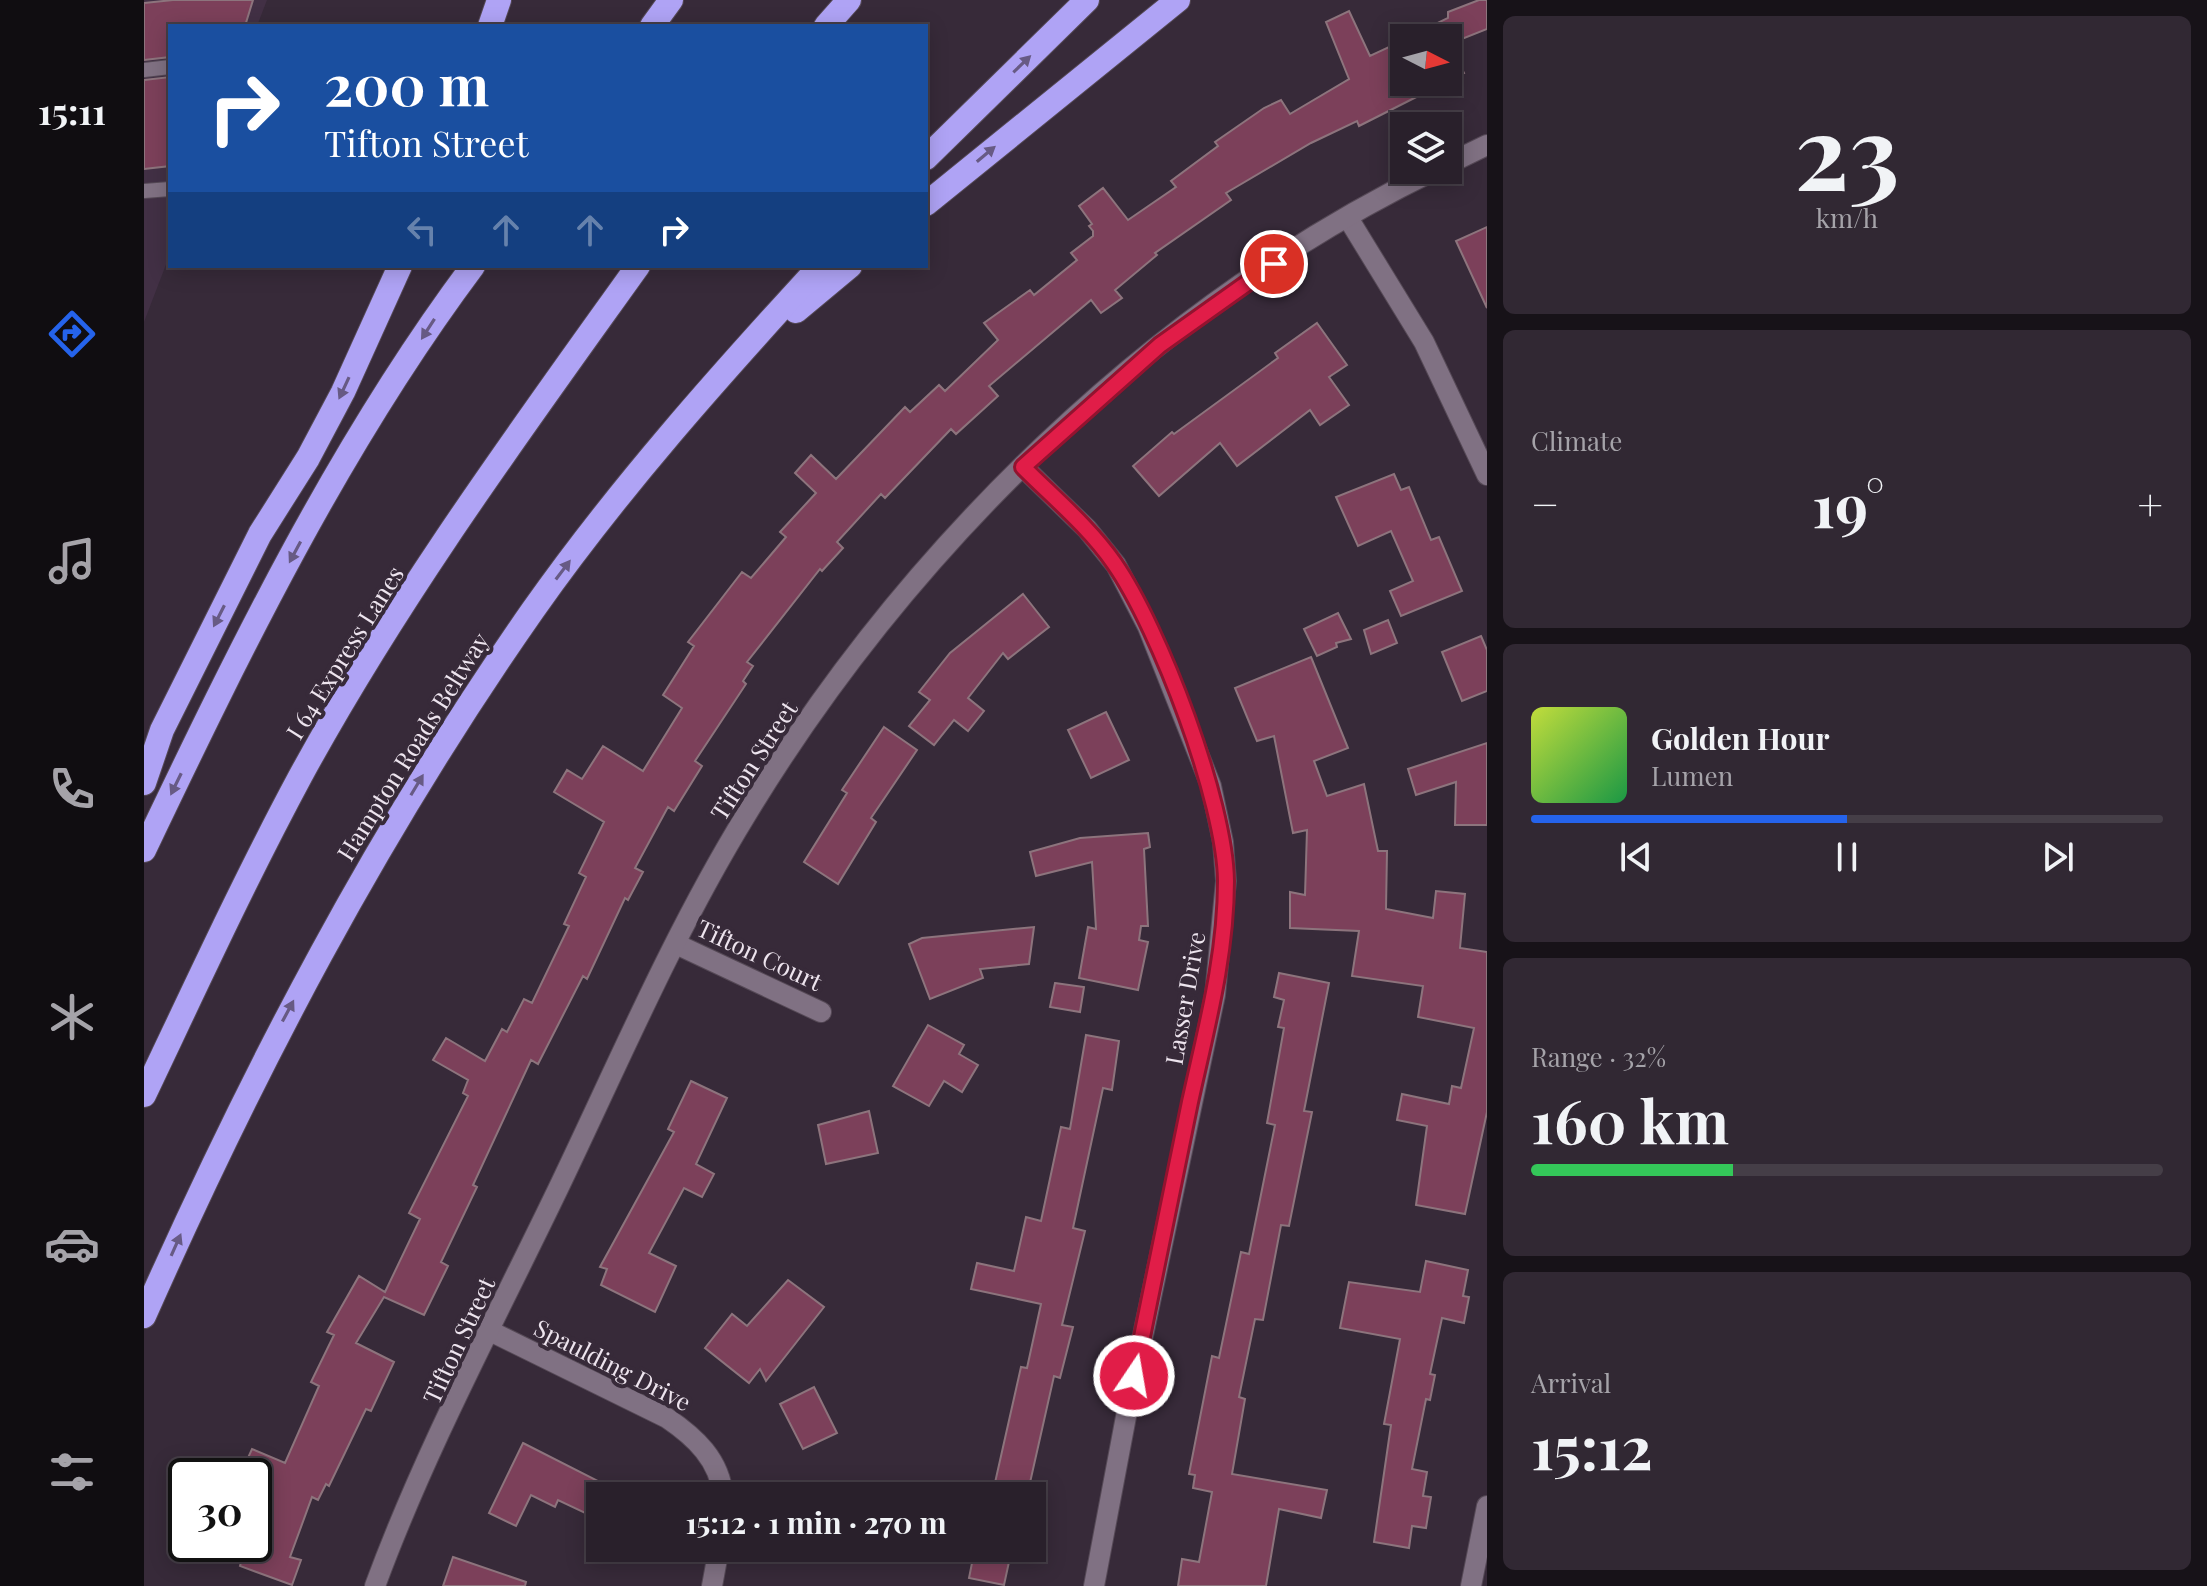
<!DOCTYPE html>
<meta charset="utf-8">
<style>
:root{--surface:#29202b;--page:#312833;--text:#f1f3f6;--muted:#a5a3a9;--line:#453e47;--accent:#2563eb}
body{margin:0;font-family:"Playfair Display",serif;background:var(--page);color:var(--text);height:100vh;display:flex;flex-direction:column;font-size:30px;white-space:nowrap}
*{box-sizing:border-box;margin:0}
p{font-size:26px;color:var(--muted)}
.icon{flex:none;width:44px;height:44px;fill:none;stroke:currentColor;stroke-width:2;stroke-linecap:round;stroke-linejoin:round}
.map{position:relative;flex:1;overflow:hidden}
.drawer{display:flex;flex-direction:column;gap:16px;padding:16px;background:#171218;width:720px}
.drawer>*{flex:none}
.banner{position:absolute;left:24px;top:24px;width:760px;height:244px;border-radius:0px;box-shadow:0 4px 20px #0003,0 0 0 2px var(--line);background:#1a4fa0;color:#fff;overflow:hidden}
.needle{width:52px;rotate:96deg}
.buttons{position:absolute;left:1246px;top:24px;display:grid;gap:16px}
.buttons a{display:grid;place-items:center;width:72px;height:72px;border-radius:0px;background:var(--surface);box-shadow:0 4px 20px #0003,0 0 0 2px var(--line);font-size:40px}
.speed{position:absolute;left:24px;top:1458px;display:flex;gap:16px;font-size:40px;font-weight:700;text-align:center}
.speed>*{display:grid;place-content:center;width:104px;height:104px;border-radius:50%;background:var(--surface);box-shadow:0 4px 20px #0003,0 0 0 2px var(--line);line-height:1}
.speed .limit{border:4px solid #111;border-radius:12px;background:#fff;color:#111}
.pin{position:absolute;display:grid;place-items:center;width:68px;height:68px;color:#fff;margin:-34px;border:4px solid #fff;border-radius:50%;box-shadow:0 2px 8px #0007}
.me{position:absolute;width:88px;margin:-44px;rotate:12deg;stroke-linejoin:round;filter:drop-shadow(0 0 6px #0008)}
.turn{display:flex;align-items:center;gap:28px;height:168px;padding:0 24px;font-size:36px}
.turn .icon{width:104px;height:104px;stroke-width:2.5}
.turn b{display:block;font-size:56px;line-height:68px}
.lanes{display:flex;align-items:center;height:76px;padding:0 24px;background:#0003;justify-content:center;gap:40px;direction:ltr}
.lanes .off{opacity:.35}
.big{font-size:60px;font-weight:700;line-height:1.1}
.drawer .tile{flex:1;display:flex;flex-direction:column;justify-content:center;gap:12px;min-width:0;padding:0 28px;border-radius:12px;background:var(--page)}
.drawer .dial{align-items:center;gap:0}
.dial b{font-size:104px;line-height:1}
.song{display:flex;align-items:center;gap:24px}
.cover{width:96px;height:96px;border-radius:12px;background:linear-gradient(135deg,hsl(70 70% 55%),hsl(140 70% 35%))}
.played{height:8px;border-radius:4px;background:linear-gradient(90deg,var(--accent) 50%,var(--line) 50%)}
.keys{display:flex;justify-content:space-around;direction:ltr}
.heat{display:flex;justify-content:space-between;align-items:center;font-size:44px;direction:ltr}
.charge{height:12px;border-radius:6px;background:linear-gradient(90deg,#34c759 32%,var(--line) 0)}
.trip{position:absolute;left:442px;top:1482px;width:460px;height:80px;border-radius:0px;background:var(--surface);box-shadow:0 4px 20px #0003,0 0 0 2px var(--line);font-weight:700;line-height:80px;text-align:center}
main{display:flex;flex:1;min-height:0}
.tabs{display:flex;flex-direction:column;width:144px;justify-content:space-around;align-items:center;background:#100d11;color:var(--muted)}
.tabs .icon{width:56px;height:56px}
.tabs .selected{color:var(--accent)}
.tabs b{font-size:36px;color:var(--text)}
.map>svg:first-child{display:block}
</style>
<main>
<nav class="tabs">
<b>15:11</b>
<svg class="icon selected" aria-label="directions" viewBox="0 0 24 24"><path d="M12 3l9 9-9 9-9-9zM9 14v-3h6M13 9l2 2-2 2"/></svg>
<svg class="icon" aria-label="music" viewBox="0 0 24 24"><path d="M9 18V5l10-2v13"/><circle cx="6" cy="18" r="3"/><circle cx="16" cy="16" r="3"/></svg>
<svg class="icon" aria-label="phone" viewBox="0 0 24 24"><path d="M5 4h4l2 5-3 2q2 4 5 5l2-3 5 2v4C11 20 4 13 5 4z"/></svg>
<svg class="icon" aria-label="climate" viewBox="0 0 24 24"><path d="M12 3v18M4 7l16 10M4 17L20 7"/></svg>
<svg class="icon" aria-label="car" viewBox="0 0 24 24"><path d="M5 17H2v-5l4-1 3-4h7l3 4 3 1v5h-3M9 17h6M6 11h13"/><circle cx="7" cy="17" r="2"/><circle cx="17" cy="17" r="2"/></svg>
<svg class="icon" aria-label="filters" viewBox="0 0 24 24"><path d="M4 7h16M4 17h16"/><circle cx="9" cy="7" r="2"/><circle cx="15" cy="17" r="2"/></svg>
</nav>
<div class="map">
<svg width="1343" height="1586" viewBox="0 0 1343 1586">
<rect width="100%" height="100%" fill="#372a39"/>
<path fill="#423045" d="M0,0H123L113,26H26V254L0,322Z"/>
<g fill="#7c405a" stroke="#8d747d" stroke-width="2">
<path d="M29,0H109L101,26H26V57L0,60V3Z"/>
<path d="M1335,0H1343V29L1305,44L1320,73L1304,81V38H1263L1304,18V12Z"/>
<path d="M1205,11L1226,56L1260,40V82H1302L1215,126L1213,121L1167,143L1082,193L1087,200L1011,253L1013,255L971,290L978,298L957,313L947,300L845,386L854,396L812,434L807,429L741,498L737,494L693,542L699,548L678,571L676,569L603,662L609,666L599,681L602,684L551,761L558,766L530,811L524,807L491,868L499,872L484,900L481,898L443,979L439,976L394,1064L387,1060L329,1185L333,1187L297,1262L304,1266L280,1315L240,1297L212,1343L250,1362L227,1411L222,1409L185,1486L182,1484L174,1500L168,1497L146,1557L157,1560L148,1585L96,1566L102,1544H110V1476L98,1471L108,1449L141,1463L175,1386L167,1382L190,1335L183,1332L215,1276L241,1292L276,1219L265,1213L324,1096L319,1093L324,1080L289,1060L302,1038L341,1061L358,1029L363,1032L380,999L388,1003L425,926L420,924L442,877L435,873L460,822L410,792L423,770L438,779L459,746L499,771L538,708L519,695L550,646L544,642L598,572L607,578L642,537L636,532L672,493L651,473L667,455L692,479L761,407L766,412L795,385L801,391L854,340L840,323L886,290L890,295L933,260L927,253L949,236V231L945,226L948,224L935,206L959,188L984,220L1032,187L1027,181L1074,146L1071,142L1120,108L1137,100L1146,114L1205,79L1182,22Z"/>
<path d="M26,77V166L0,169V80Z"/>
<path d="M1343,227V308L1312,241Z"/>
<path d="M1173,323L1203,365L1185,377L1205,405L1176,425L1166,410L1093,466L1076,443L1015,496L989,466L1028,432L1030,434L1134,358L1131,353Z"/>
<path d="M1250,474L1257,490L1265,487L1287,540L1295,537L1318,591L1257,616L1246,591L1269,581L1247,531L1214,546L1192,497Z"/>
<path d="M879,594L905,627L864,659L859,653L824,698L840,711L824,731L810,720L790,745L765,726L786,700L775,692L806,653Z"/>
<path d="M1194,613L1207,639L1192,643L1193,647L1173,656L1160,629Z"/>
<path d="M1244,620L1253,643L1227,654L1220,630Z"/>
<path d="M1337,636L1343,650V691L1318,701L1298,652Z"/>
<path d="M1167,657L1204,748L1170,761L1183,796L1220,784L1234,851H1243L1242,909L1289,918L1292,891L1321,894L1316,948L1343,952V1112L1321,1214L1272,1205L1283,1126L1253,1120L1258,1094L1305,1104L1308,1086L1317,1088L1330,1028L1274,1017L1279,986L1208,976L1215,931L1146,928V892L1161,895L1163,830L1149,833L1130,736L1113,741L1091,688Z"/>
<path d="M962,712L985,760L947,778L924,730Z"/>
<path d="M740,727L773,750L727,818L732,822L694,884L660,862L703,793L698,790Z"/>
<path d="M1343,743V825H1311L1312,782L1272,795L1264,769Z"/>
<path d="M1004,833L1006,847L1000,849L1004,926H997L995,940L1004,942L994,990L935,978L944,927L952,929L948,862L892,876L886,852L936,838Z"/>
<path d="M890,927L885,964L836,969L839,978L786,999L765,944L778,938Z"/>
<path d="M1135,973L1185,983L1160,1111L1168,1112L1145,1226L1137,1225L1119,1320L1111,1319L1095,1397L1101,1399L1088,1474L1183,1490L1177,1518L1135,1509L1122,1586H1034L1038,1559L1055,1562L1068,1492L1049,1488L1051,1475L1045,1474L1068,1356L1075,1358L1097,1252L1105,1254L1131,1125L1123,1123L1140,1028L1134,1027L1140,1000L1130,997Z"/>
<path d="M911,983L940,987L936,1012L906,1007Z"/>
<path d="M784,1025L820,1045L815,1054L834,1065L818,1092L800,1081L785,1106L749,1086Z"/>
<path d="M942,1035L975,1041L968,1090L959,1088L929,1228L941,1231L918,1325L929,1327L916,1378L910,1376L883,1496H848L877,1367L883,1368L897,1304L827,1289L833,1263L870,1271L882,1217L897,1221L917,1127L926,1129Z"/>
<path d="M547,1081L583,1098L552,1164L570,1174L558,1197L540,1188L505,1253L532,1266L511,1312L457,1285L463,1269L456,1267L530,1132L524,1129Z"/>
<path d="M725,1111L734,1153L682,1164L674,1125Z"/>
<path d="M1282,1261L1324,1270L1319,1296L1325,1297L1320,1323L1298,1318L1286,1374L1291,1375L1286,1400L1282,1399L1268,1469L1283,1472L1279,1496L1287,1497L1282,1528L1268,1526L1265,1548L1230,1542L1247,1425L1240,1424L1256,1339L1196,1328L1205,1282L1276,1292Z"/>
<path d="M644,1280L680,1307L622,1381L616,1369L605,1383L561,1348L588,1314L603,1326Z"/>
<path d="M670,1387L693,1433L659,1449L636,1404Z"/>
<path d="M379,1443L456,1482V1520L414,1500L411,1507L387,1495L372,1526L345,1513Z"/>
<path d="M831,1548H868L860,1585L825,1578Z"/>
<path d="M309,1557L382,1582L381,1586H299Z"/>
</g>
<g fill="none" stroke-linecap="round" stroke-linejoin="round">
<defs>
<g id="service">
<path d="M0,70L26,67"/>
<path d="M0,191L26,189"/>
</g>
<g id="minor">
<path d="M1304,164L1343,145"/>
<path d="M1204,218L1280,342L1343,475"/>
<path d="M879,467L943,529L972,565L1004,627L1067,786L1079,842L1082,881L1071,995L984,1406L950,1586"/>
<path d="M532,944L677,1012"/>
<path d="M346,1331L523,1418C551,1437 576,1460 579,1496"/>
<path d="M231,1586C281,1450 351,1320 414,1189C474,1064 529,934 602,815C764,548 1009,307 1291,170"/>
<path d="M568,1586L575,1548"/>
<path d="M1327,1586L1343,1506"/>
</g>
<g id="motorway">
<path d="M346,26L355,0"/>
<path d="M508,26L527,0"/>
<path d="M682,26L705,0"/>
<path d="M782,158L943,0"/>
<path d="M782,204L1034,0"/>
<path d="M652,311L706,266"/>
<path d="M0,783L18,730L116,534L164,458L199,392L256,266"/>
<path d="M0,850C96,649 195,445 329,266"/>
<path d="M0,1095C51,988 101,879 157,775C254,597 376,431 494,266"/>
<path d="M0,1316C110,1068 233,833 389,610C475,488 575,376 676,266"/>
</g>
</defs>
<use href="#service" stroke="#554956" stroke-width="16"/>
<use href="#minor" stroke="#554956" stroke-width="22"/>
<use href="#motorway" stroke="#554956" stroke-width="26"/>
<use href="#service" stroke="#807183" stroke-width="14"/>
<use href="#minor" stroke="#807183" stroke-width="20"/>
<use href="#motorway" stroke="#afa3f5" stroke-width="24"/>
</g>
<defs><path id="oneway-solid" d="M-6-.8H1V-3.2L6.5 0L1 3.2V.8H-6Z" transform="scale(2)"/></defs>
<g fill="#675a84">
<use href="#oneway-solid" transform="translate(878 64) rotate(-44)"/>
<use href="#oneway-solid" transform="translate(842 154) rotate(-40)"/>
<use href="#oneway-solid" transform="translate(284 329) rotate(123)"/>
<use href="#oneway-solid" transform="translate(200 388) rotate(115)"/>
<use href="#oneway-solid" transform="translate(151 552) rotate(118)"/>
<use href="#oneway-solid" transform="translate(419 570) rotate(-53)"/>
<use href="#oneway-solid" transform="translate(75 616) rotate(117)"/>
<use href="#oneway-solid" transform="translate(32 784) rotate(116)"/>
<use href="#oneway-solid" transform="translate(273 785) rotate(-59)"/>
<use href="#oneway-solid" transform="translate(144 1011) rotate(-62)"/>
<use href="#oneway-solid" transform="translate(32 1245) rotate(-66)"/>
</g>
<g fill="none" stroke-linecap="round" stroke-linejoin="round">
<defs>
<path id="route" d="M990,1376C1009,1285 1027,1193 1046,1102C1062,1029 1082,957 1082,881C1081,802 1016,629 970,563C945,527 910,498 879,467L1016,345L1130,264"/>
</defs>
<use href="#route" stroke="#92132f" stroke-width="20"/>
<use href="#route" stroke="#e11d48" stroke-width="14"/>
</g>
<g text-anchor="middle" dominant-baseline="central" stroke-width="8" stroke-linejoin="round" paint-order="stroke">
<g font-size="24" fill="#ede4ee" stroke="#372a39">
<text transform="translate(200 652) rotate(-58)">I 64 Express Lanes</text>
<text transform="translate(268 746) rotate(-58)">Hampton Roads Beltway</text>
<text transform="translate(609 760) rotate(-57)">Tifton Street</text>
<text transform="translate(616 954) rotate(25)">Tifton Court</text>
<text transform="translate(1040 998) rotate(-80)">Lasser Drive</text>
<text transform="translate(314 1340) rotate(-65)">Tifton Street</text>
<text transform="translate(469 1364) rotate(27)">Spaulding Drive</text>
</g>
</g>
</svg>
<div class="buttons">
<a><svg class="needle" viewBox="-14 -14 28 28"><path d="M0-13l5 13h-10z" fill="#e53935"/><path d="M0 13l5-13h-10z" fill="#a5a3a9"/></svg></a>
<a><svg class="icon" aria-label="layers" viewBox="0 0 24 24"><path d="M12 4l9 5-9 5-9-5zM3 14l9 5 9-5"/></svg></a>
</div>
<div class="speed"><div class="limit">30</div></div>
<div class="pin" style="left:1130px;top:264px;background:#d93025"><svg class="icon" aria-label="arrive" viewBox="0 0 24 24"><path d="M6 21V4h12l-3 4 3 4H6"/></svg></div>
<svg class="me" style="left:990px;top:1376px" viewBox="-20 -20 40 40"><circle r="17" fill="#e11d48" stroke="#fff" stroke-width="3"/><path d="M0-11L8 9 0 5-8 9z" fill="#fff"/></svg>
<div class="trip">15:12 · 1 min · 270 m</div>
<div class="banner">
<div class="turn"><svg class="icon" aria-label="right" viewBox="0 0 24 24"><path d="M7 20v-9h11M14 6l5 5-5 5"/></svg><div><b>200 m</b>Tifton Street</div></div>
<div class="lanes"><svg class="icon off" aria-label="left" viewBox="0 0 24 24"><path d="M17 20v-9H6M10 6l-5 5 5 5"/></svg><svg class="icon off" aria-label="ahead" viewBox="0 0 24 24"><path d="M12 20V5M6 11l6-6 6 6"/></svg><svg class="icon off" aria-label="ahead" viewBox="0 0 24 24"><path d="M12 20V5M6 11l6-6 6 6"/></svg><svg class="icon" aria-label="right" viewBox="0 0 24 24"><path d="M7 20v-9h11M14 6l5 5-5 5"/></svg></div>
</div>
</div>
<section class="drawer">
<div class="tile dial"><b>23</b><p>km/h</p></div>
<div class="tile"><p>Climate</p>
<div class="heat"><a>−</a><b class="big">19°</b><a>+</a></div>
</div>
<div class="tile">
<div class="song"><i class="cover"></i><div><b>Golden Hour</b><p>Lumen</p></div></div>
<div class="played"></div>
<div class="keys"><svg class="icon" aria-label="previous" viewBox="0 0 24 24"><path d="M18 5L8 12l10 7zM5 5v14"/></svg><svg class="icon" aria-label="pause" viewBox="0 0 24 24"><path d="M8 5v14M16 5v14"/></svg><svg class="icon" aria-label="next" viewBox="0 0 24 24"><path d="M6 5l10 7-10 7zM19 5v14"/></svg></div>
</div>
<div class="tile"><p>Range · 32%</p><b class="big">160 km</b><div class="charge"></div></div>
<div class="tile"><p>Arrival</p><b class="big">15:12</b></div>
</section>
</main>
